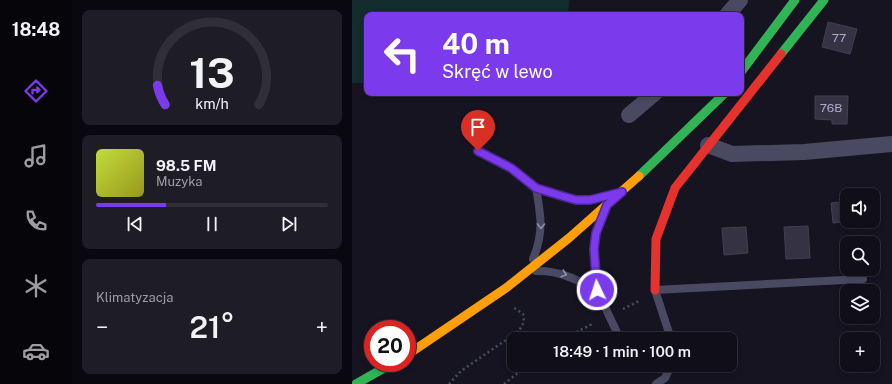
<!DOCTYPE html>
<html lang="pl">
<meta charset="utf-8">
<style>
:root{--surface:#100f19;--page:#1e1d26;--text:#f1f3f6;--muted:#9c9ca2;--line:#302f38;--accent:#7c3aed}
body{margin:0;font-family:"Public Sans",sans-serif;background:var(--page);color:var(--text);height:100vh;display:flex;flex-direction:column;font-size:15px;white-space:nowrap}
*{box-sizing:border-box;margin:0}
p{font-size:13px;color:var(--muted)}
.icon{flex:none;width:22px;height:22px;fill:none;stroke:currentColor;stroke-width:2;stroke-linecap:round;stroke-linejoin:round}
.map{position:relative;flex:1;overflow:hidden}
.panel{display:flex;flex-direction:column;gap:10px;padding:10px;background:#09080e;width:280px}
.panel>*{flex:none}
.guide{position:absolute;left:12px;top:12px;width:380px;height:84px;border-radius:8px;box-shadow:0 2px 6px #0003,0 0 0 1px var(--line);background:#7c3aed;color:#fff;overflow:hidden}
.buttons{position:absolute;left:488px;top:188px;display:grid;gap:8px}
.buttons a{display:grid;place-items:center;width:40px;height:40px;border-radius:8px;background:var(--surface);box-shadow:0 2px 6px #0003,0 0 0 1px var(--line);font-size:20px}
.speed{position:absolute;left:12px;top:320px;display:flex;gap:8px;font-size:20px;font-weight:700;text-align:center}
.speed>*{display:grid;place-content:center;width:52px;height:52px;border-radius:50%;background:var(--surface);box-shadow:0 2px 6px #0003,0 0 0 1px var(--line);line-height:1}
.speed .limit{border:6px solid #d22;background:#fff;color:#111}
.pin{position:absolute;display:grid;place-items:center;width:34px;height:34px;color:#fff;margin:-41px -17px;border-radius:50% 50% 50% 0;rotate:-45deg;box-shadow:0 0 4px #0007}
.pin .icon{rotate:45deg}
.me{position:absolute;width:44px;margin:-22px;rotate:356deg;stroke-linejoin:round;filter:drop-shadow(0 0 3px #0008)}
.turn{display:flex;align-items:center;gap:14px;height:84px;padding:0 12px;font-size:18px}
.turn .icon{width:52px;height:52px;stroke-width:2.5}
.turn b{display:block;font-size:28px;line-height:34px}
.big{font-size:30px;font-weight:600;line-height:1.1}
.panel .tile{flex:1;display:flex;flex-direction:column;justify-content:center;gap:6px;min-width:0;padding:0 14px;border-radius:8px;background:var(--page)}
.panel .dial{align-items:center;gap:0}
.dial svg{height:104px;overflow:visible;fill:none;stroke:var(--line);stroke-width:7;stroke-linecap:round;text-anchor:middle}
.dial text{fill:var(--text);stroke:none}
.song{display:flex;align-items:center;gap:12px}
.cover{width:48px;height:48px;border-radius:6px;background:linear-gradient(135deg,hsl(70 70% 55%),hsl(60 70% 35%))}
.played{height:4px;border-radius:2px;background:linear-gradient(90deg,var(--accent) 30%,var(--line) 30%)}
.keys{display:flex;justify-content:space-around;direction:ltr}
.heat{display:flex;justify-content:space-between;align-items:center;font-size:22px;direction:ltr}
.trip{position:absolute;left:155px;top:332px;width:230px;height:40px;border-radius:8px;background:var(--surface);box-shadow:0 2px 6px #0003,0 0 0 1px var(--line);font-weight:600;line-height:40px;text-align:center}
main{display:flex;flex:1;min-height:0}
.menu{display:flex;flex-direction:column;width:72px;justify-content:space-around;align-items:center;background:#06060a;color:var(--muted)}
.menu .icon{width:28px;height:28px}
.menu .selected{color:var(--accent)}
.menu b{font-size:18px;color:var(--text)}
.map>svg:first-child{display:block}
</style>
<main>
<nav class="menu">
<b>18:48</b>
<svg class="icon selected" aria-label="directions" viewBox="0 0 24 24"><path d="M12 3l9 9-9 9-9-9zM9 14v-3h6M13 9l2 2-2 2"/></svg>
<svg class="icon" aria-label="music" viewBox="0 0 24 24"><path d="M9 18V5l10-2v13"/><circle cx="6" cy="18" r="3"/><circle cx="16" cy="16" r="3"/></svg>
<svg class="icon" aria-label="phone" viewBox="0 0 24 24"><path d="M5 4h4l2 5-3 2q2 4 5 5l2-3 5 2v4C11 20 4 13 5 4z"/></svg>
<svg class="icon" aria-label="climate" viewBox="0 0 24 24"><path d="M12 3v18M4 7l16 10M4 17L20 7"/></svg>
<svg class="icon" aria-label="car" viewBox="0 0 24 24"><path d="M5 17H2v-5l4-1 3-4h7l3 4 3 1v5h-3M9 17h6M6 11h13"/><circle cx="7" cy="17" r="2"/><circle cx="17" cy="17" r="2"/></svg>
</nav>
<section class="panel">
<div class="tile dial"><svg viewBox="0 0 100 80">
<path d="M14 69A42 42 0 1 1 86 69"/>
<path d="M14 69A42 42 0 0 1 8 54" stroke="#7c3aed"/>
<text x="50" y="56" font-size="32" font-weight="700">13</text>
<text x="50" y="72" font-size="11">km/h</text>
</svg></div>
<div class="tile">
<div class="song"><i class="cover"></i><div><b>98.5 FM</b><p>Muzyka</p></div></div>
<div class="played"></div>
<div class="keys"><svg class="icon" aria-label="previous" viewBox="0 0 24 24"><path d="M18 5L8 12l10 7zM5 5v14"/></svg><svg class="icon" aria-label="pause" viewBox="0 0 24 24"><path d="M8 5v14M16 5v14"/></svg><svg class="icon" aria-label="next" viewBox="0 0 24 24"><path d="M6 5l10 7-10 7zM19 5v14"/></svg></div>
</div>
<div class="tile"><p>Klimatyzacja</p>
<div class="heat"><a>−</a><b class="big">21°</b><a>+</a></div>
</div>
</section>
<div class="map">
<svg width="540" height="384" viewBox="0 0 540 384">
<rect width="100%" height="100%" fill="#161421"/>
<path fill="#132c2d" d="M0,0H217L216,15H15V83H0Z"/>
<g fill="#343243" stroke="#433f54">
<path d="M476,22L505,29L498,54L470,47Z"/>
<path d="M463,96H496L495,124H480V120L463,119Z"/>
<path d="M495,198V221H521V216V222L490,224V222L481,223L479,203L488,202L487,199Z"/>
<path d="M456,226L458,258L434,259L432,227Z"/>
<path d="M394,227L396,253L372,255L370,228Z"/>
</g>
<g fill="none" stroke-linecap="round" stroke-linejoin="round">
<g stroke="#44505f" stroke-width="2.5" stroke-dasharray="2 3" stroke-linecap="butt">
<path d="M271,309L287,301"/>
<path d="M211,339L242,323"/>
<path d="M97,384L109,371L167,331L172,322L171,314L161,307"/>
<path d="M152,384L176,365"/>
</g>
<g stroke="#4a4962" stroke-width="8">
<path d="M126,151L159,168L184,188L224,200H238L256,196"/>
<path d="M250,217L244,233L242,249L245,290L268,339"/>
<path d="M181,259C192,232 189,216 184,188"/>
<path d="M184,271C207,270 225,280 245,290"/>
<path d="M319,339L303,290L511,279"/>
<path d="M304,384L313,378L319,365"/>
</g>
<g stroke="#4a4962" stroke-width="16">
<path d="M375,15L388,0"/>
<path d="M277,115L303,93"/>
<path d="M356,145L380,154L452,152L540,144"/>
</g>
<g stroke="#30b455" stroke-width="9">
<path d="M429,54L472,0"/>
<path d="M389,72L443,0"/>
<path d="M287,176L373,93"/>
<path d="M4,384L41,363"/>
</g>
<path stroke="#ff9f0a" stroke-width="9" d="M55,355L154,288L217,238L287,176"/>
<path stroke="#e5322d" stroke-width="9" d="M303,290L304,239L323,188L429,54"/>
</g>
<defs><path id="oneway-chevron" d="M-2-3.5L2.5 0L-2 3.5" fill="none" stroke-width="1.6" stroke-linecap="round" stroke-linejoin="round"/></defs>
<g stroke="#928eb0">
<use href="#oneway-chevron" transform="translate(189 226) rotate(91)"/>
<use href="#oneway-chevron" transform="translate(212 274) rotate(18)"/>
</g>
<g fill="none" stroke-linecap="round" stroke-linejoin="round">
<defs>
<path id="route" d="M126,151L159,168L184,188L210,196L224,200H238L270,192L255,205L244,233L242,249L245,290"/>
</defs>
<use href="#route" stroke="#51269a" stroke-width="10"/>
<use href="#route" stroke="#7c3aed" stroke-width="7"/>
</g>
<g text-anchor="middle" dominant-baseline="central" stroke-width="4" stroke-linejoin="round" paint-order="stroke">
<g font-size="12" fill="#b0acd0">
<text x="487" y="38">77</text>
<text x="479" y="108">76B</text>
</g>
</g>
</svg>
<div class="buttons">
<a><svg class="icon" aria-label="sound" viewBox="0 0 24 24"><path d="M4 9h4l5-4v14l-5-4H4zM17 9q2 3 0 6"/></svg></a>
<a><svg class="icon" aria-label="search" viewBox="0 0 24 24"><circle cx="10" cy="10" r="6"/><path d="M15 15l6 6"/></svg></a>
<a><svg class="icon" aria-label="layers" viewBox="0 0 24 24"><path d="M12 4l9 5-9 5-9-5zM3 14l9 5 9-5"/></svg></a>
<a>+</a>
</div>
<div class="speed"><div class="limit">20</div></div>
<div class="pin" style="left:126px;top:151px;background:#d93025"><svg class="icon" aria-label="arrive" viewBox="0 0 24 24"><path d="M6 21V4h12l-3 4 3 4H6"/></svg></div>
<svg class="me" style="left:245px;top:290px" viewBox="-20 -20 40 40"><circle r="17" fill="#7c3aed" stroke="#fff" stroke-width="3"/><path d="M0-11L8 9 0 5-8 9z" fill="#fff"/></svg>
<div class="trip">18:49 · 1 min · 100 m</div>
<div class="guide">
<div class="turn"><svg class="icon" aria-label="left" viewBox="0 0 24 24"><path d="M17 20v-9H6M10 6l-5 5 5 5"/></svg><div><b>40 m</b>Skręć w lewo</div></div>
</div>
</div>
</main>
